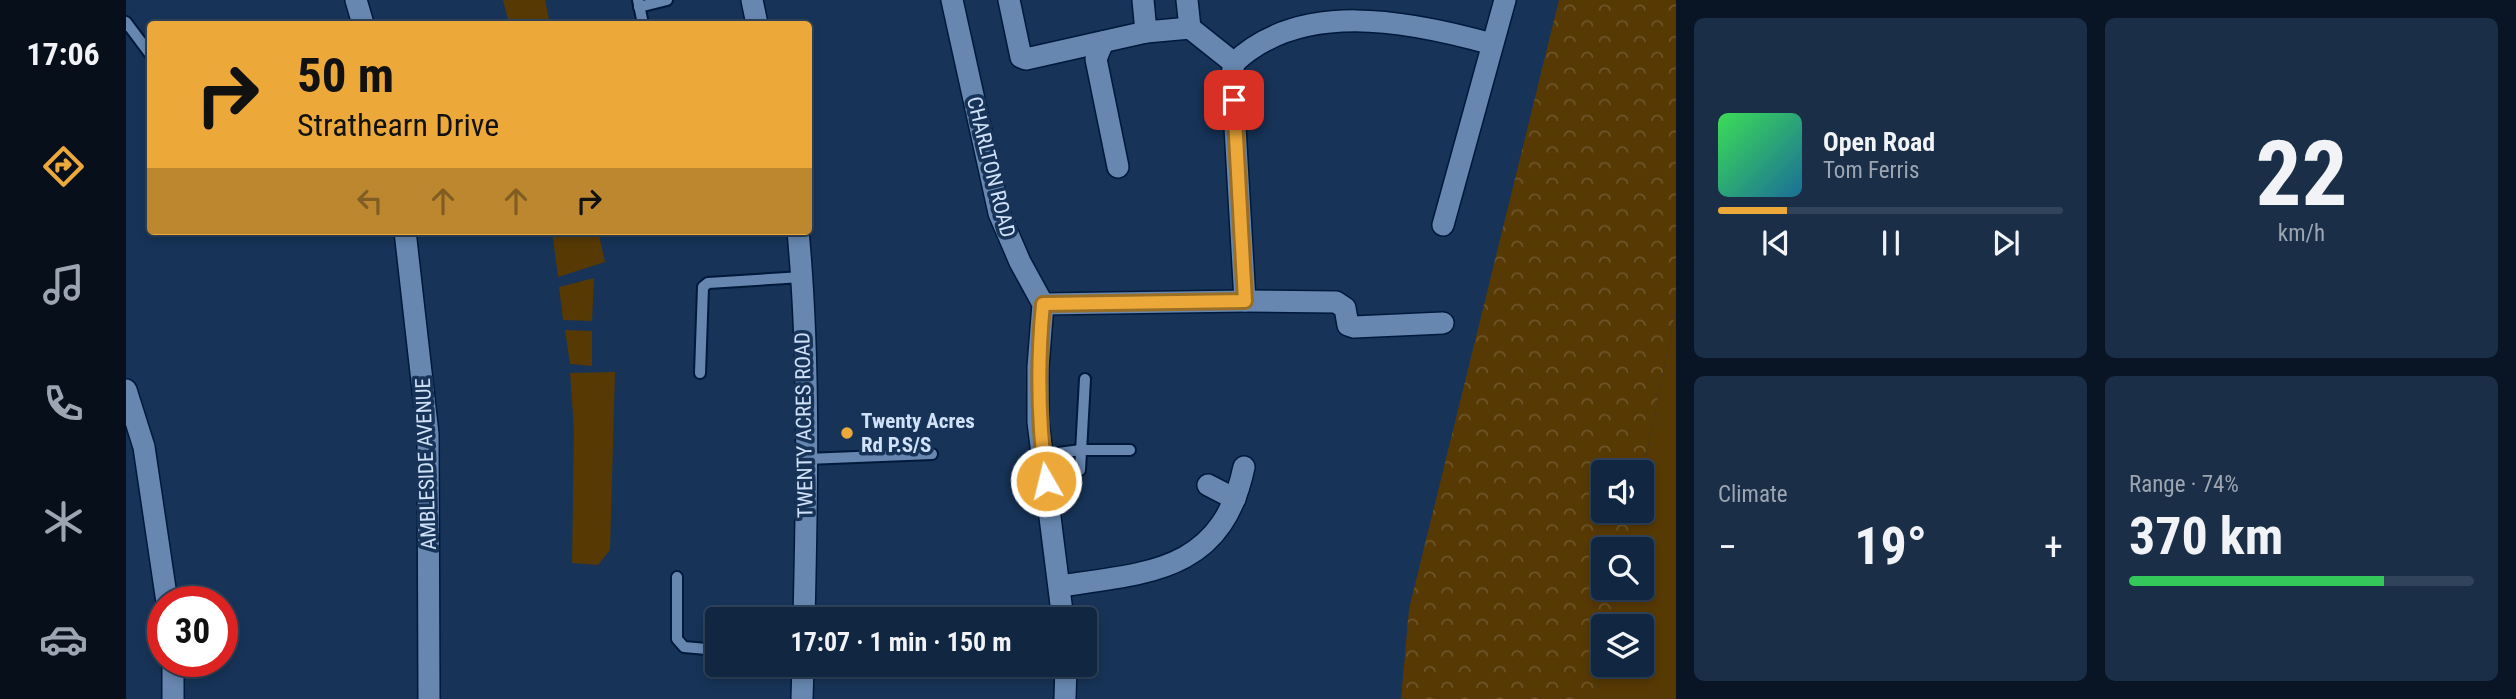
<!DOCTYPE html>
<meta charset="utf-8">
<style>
:root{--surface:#112641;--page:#1a2e48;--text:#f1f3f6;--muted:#9ca5b1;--line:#30435a;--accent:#eca93a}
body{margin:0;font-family:"Roboto Condensed",sans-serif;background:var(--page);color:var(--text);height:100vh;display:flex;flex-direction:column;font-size:26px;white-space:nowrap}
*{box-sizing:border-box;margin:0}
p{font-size:23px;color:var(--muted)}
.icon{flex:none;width:38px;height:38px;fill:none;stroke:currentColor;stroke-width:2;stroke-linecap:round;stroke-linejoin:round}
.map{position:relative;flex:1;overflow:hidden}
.panel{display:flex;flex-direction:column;gap:18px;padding:18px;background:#091524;width:840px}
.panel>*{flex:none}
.guide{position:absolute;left:21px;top:21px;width:665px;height:214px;border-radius:7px;box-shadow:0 4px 10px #0003,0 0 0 2px var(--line);background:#eca93a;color:#111;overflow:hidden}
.controls{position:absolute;left:1465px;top:460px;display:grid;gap:14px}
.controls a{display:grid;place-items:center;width:63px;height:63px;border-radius:7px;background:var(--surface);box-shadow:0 4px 10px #0003,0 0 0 2px var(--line);font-size:35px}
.speed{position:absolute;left:21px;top:586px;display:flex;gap:14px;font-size:35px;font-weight:700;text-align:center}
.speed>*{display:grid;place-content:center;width:91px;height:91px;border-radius:50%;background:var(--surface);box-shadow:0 4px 10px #0003,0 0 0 2px var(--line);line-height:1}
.speed .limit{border:10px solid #d22;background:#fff;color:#111}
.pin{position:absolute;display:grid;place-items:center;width:60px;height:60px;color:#fff;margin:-30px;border-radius:14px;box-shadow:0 4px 10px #0006}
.me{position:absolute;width:77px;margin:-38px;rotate:352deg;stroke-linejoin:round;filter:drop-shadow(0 0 5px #0008)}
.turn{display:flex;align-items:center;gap:24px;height:147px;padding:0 35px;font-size:32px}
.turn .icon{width:91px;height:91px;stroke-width:2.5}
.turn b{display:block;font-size:49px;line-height:60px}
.lanes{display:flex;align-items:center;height:66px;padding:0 35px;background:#0003;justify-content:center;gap:35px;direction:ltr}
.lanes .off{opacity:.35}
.big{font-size:52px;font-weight:700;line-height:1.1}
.panel .card{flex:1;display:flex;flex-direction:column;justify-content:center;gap:10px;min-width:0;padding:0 24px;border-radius:10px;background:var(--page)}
.panel .dial{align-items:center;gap:0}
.dial b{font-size:91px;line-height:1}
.song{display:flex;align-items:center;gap:21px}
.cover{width:84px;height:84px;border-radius:10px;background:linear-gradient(135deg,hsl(130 70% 55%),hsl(200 70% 35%))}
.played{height:7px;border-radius:4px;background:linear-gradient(90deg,var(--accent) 20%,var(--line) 20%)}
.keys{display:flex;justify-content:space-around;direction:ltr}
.heat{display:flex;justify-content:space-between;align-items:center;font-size:38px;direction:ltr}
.charge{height:10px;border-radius:5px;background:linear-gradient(90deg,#34c759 74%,var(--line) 0)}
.panel .tiles{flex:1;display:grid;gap:18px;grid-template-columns:repeat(2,1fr)}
.trip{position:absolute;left:579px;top:607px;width:392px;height:70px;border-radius:7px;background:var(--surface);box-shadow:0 4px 10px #0003,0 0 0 2px var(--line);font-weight:700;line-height:70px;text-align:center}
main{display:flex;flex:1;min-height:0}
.menu{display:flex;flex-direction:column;width:126px;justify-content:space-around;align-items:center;background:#070f1a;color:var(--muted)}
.menu .icon{width:49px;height:49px}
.menu .active{color:var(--accent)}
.menu b{font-size:32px;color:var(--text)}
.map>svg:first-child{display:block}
</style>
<main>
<nav class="menu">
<b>17:06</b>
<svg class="icon active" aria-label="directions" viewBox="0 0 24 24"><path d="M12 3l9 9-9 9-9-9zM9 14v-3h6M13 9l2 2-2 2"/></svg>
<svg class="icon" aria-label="music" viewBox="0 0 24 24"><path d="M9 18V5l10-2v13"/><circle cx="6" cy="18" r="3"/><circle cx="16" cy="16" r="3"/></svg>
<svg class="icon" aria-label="phone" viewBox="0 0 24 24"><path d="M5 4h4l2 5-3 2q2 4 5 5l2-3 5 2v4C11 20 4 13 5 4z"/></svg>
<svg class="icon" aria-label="climate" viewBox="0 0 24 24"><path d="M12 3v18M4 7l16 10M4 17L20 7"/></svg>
<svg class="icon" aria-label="car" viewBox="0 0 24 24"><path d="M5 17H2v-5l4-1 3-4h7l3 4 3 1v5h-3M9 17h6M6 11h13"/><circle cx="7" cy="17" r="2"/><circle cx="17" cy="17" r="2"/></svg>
</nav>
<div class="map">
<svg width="1550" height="699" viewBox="0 0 1550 699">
<defs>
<pattern id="forest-crowns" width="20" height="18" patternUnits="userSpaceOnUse" patternTransform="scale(1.75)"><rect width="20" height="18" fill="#573904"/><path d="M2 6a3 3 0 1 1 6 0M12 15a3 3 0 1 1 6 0" fill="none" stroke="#6e5529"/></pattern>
</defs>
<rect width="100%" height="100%" fill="#173357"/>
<g fill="#573904">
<path d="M377,0H419L424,24H383Z"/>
<path d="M426,231H472L479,262L432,277Z"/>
<path d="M468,278L466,321L437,320L433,287Z"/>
<path d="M1550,309V699H1470L1477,663L1516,665V626H1485L1492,588H1516V550L1500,549L1508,511H1516V476Z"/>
<path d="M439,330L466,331V366L444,364Z"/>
<path d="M489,372L484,550L472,565L446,563L448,430L444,373Z"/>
</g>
<path fill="url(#forest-crowns)" d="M1433,0H1550V309L1516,476V472H1477V511H1508L1500,549L1477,550V588H1492L1485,626H1477V663L1470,699H1275L1283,609Z"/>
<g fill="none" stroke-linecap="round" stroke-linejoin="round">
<defs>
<g id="lane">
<path d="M512,0L517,24"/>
<path d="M513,7L541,0"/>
<path d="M0,22L24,54"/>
<path d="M574,373L577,287L582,283L676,277"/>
<path d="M917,455L955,450H1004"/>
<path d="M680,459L806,454"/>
<path d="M954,470L959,379"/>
<path d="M551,577V639L558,647L592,650"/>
</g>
<g id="street">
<path d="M230,0L237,24"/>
<path d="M626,0L631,24"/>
<path d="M826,0L873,213L894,262L917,304L912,367V422L937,620"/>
<path d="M883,0L895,57L900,59L1020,32"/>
<path d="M1061,0L1064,28"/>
<path d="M977,42L970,59L992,167"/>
<path d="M1108,63C1174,0 1280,20 1366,44"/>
<path d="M1317,225L1379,0"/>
<path d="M279,231L302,434L303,699"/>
<path d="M672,231C684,359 681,491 678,620"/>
<path d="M1119,301L1210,302L1219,308L1222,325L1228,327L1317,323"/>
<path d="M917,304L1119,301L1106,75L1108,63L1064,28L1020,32L1017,0"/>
<path d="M0,390L18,447L41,602"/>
<path d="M1082,485L1109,499"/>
<path d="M934,586C1023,573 1096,572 1118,467"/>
<path d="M47,699V662"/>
<path d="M676,699L677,665"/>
<path d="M939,699L940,665"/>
</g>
</defs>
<use href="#lane" stroke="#00193b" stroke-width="14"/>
<use href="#street" stroke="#00193b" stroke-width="24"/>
<use href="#lane" stroke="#6787b0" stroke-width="10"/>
<use href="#street" stroke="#6787b0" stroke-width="21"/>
</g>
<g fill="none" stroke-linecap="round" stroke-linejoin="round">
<defs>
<path id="route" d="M920,481C912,420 911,365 917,304L1119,301L1108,100"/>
</defs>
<use href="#route" stroke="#996e26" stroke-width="18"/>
<use href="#route" stroke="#eca93a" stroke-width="12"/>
</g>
<circle fill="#eca93a" stroke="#173357" stroke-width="2.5" cx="721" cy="433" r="7"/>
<g text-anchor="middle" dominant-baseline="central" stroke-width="7" stroke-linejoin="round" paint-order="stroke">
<g font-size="21" fill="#d0e1f8" stroke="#173357">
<text transform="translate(865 167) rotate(76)">CHARLTON ROAD</text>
<text transform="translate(678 425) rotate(-91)">TWENTY ACRES ROAD</text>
<text transform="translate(300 464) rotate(-92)">AMBLESIDE AVENUE</text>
</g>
<g font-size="21" font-weight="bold" fill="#d0e1f8" stroke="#173357" text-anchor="start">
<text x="735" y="421">Twenty Acres<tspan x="735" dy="24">Rd P.S/S</tspan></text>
</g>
</g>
</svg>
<div class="controls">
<a><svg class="icon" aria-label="sound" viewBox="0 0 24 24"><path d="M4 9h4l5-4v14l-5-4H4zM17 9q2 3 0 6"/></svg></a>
<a><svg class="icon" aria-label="search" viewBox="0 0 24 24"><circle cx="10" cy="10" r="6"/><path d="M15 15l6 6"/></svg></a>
<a><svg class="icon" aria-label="layers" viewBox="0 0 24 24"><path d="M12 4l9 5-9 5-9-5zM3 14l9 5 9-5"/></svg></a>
</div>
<div class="speed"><div class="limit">30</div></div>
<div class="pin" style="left:1108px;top:100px;background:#d93025"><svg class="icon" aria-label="arrive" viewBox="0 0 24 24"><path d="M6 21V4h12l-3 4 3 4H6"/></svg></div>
<svg class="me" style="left:920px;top:481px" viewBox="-20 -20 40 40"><circle r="17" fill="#eca93a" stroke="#fff" stroke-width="3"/><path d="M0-11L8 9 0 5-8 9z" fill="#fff"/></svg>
<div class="trip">17:07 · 1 min · 150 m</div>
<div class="guide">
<div class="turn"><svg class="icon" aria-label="right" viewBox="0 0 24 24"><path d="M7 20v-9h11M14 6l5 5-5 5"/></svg><div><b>50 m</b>Strathearn Drive</div></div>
<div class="lanes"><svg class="icon off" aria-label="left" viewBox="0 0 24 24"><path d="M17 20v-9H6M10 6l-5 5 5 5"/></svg><svg class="icon off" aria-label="ahead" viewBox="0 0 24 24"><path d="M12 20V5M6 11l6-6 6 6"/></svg><svg class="icon off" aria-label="ahead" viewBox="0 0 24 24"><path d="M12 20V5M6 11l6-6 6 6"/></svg><svg class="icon" aria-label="right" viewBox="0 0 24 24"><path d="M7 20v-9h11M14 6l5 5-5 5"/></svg></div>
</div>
</div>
<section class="panel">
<div class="tiles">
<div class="card">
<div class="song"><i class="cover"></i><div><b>Open Road</b><p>Tom Ferris</p></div></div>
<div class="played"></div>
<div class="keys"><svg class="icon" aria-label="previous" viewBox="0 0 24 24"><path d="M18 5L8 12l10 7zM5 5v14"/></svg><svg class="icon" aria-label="pause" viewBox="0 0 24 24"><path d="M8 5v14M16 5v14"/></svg><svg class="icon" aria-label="next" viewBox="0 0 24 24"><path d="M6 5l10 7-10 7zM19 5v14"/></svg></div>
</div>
<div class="card dial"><b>22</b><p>km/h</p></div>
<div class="card"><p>Climate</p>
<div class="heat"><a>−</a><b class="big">19°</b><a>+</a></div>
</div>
<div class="card"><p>Range · 74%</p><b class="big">370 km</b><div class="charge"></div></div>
</div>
</section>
</main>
